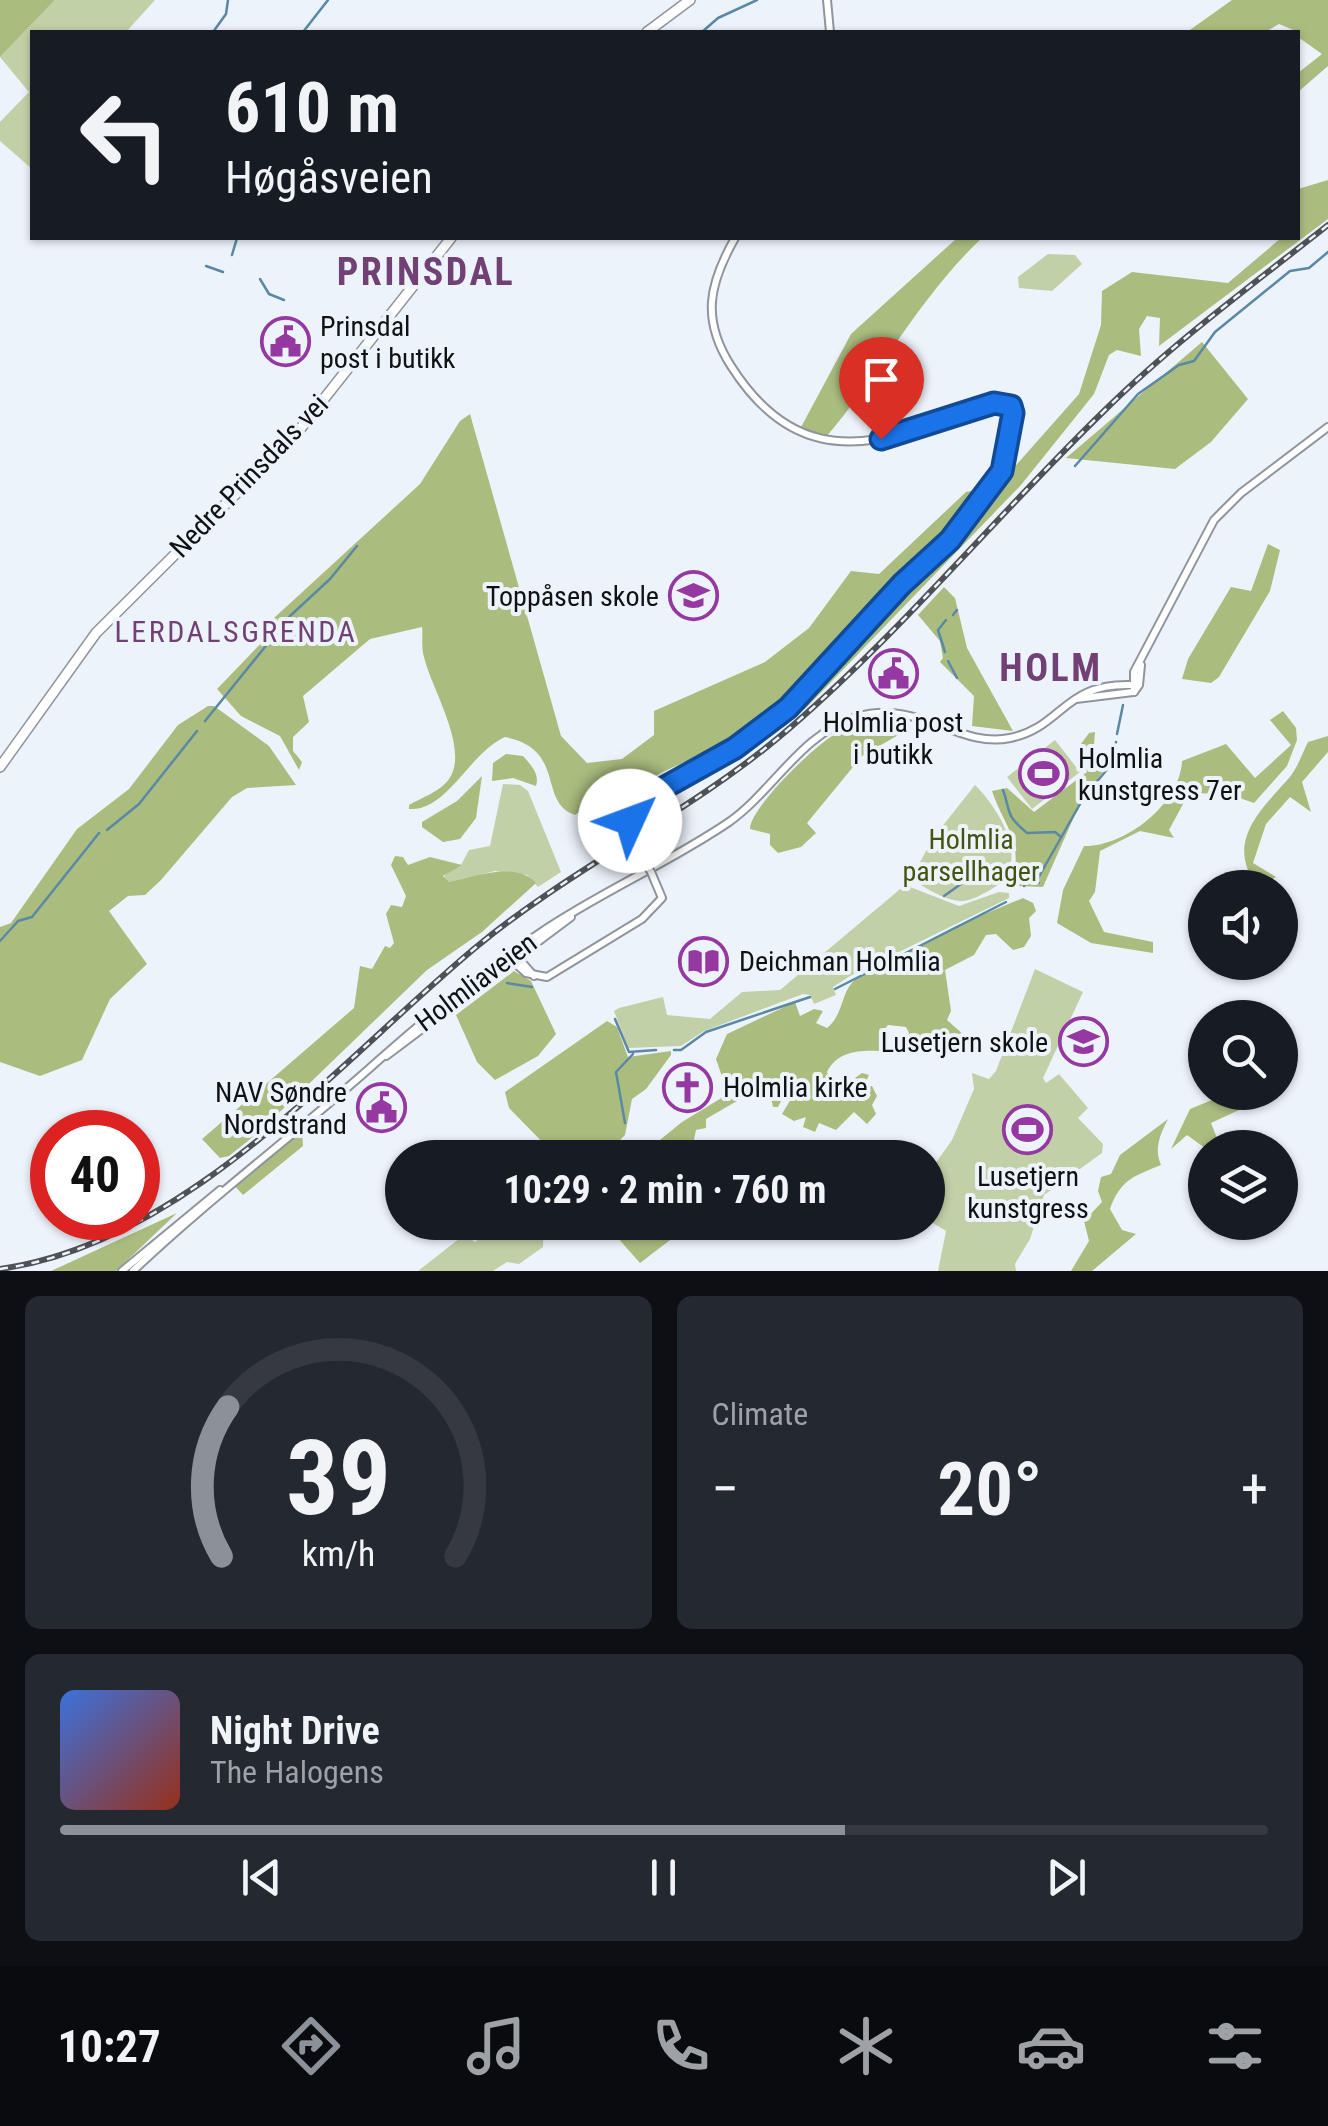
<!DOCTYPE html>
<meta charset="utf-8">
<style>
:root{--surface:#171b24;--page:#242831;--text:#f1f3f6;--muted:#9ea1a6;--line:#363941;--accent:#8c9099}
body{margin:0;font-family:"Roboto Condensed",sans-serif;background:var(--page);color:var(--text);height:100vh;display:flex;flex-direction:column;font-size:38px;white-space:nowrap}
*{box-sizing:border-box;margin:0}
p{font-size:32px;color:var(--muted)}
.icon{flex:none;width:55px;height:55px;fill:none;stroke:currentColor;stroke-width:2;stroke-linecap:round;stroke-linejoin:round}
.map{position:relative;height:1271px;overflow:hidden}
.side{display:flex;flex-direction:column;gap:25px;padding:25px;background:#0d0f14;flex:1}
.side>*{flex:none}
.guide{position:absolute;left:30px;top:30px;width:1270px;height:210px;border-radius:0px;box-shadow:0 2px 8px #0004;background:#171b24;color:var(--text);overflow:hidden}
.tools{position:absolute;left:1188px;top:870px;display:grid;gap:20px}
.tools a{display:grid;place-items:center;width:110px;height:110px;border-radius:50%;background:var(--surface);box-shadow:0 2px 8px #0004;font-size:50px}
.speed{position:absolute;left:30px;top:1110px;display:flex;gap:20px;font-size:50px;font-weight:700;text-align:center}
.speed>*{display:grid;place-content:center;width:130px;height:130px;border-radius:50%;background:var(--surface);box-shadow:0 2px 8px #0004;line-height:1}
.speed .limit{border:15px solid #d22;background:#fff;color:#111}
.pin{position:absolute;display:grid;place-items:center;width:85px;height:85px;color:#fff;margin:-102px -42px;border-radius:50% 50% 50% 0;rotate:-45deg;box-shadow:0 0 10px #0007}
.pin .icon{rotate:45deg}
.me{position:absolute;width:110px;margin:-55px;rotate:47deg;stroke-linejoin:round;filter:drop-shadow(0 0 8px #0008)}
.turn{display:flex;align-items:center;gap:35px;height:210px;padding:0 30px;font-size:45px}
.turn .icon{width:130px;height:130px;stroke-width:2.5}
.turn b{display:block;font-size:70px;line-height:85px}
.big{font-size:75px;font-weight:700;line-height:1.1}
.side .card{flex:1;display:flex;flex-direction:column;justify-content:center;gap:15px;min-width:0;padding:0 35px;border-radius:15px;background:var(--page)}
.side .dial{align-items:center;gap:0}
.dial svg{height:260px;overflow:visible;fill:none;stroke:var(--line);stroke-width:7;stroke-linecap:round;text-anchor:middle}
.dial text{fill:var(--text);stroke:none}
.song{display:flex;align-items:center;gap:30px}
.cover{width:120px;height:120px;border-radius:15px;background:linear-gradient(135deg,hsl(220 70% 55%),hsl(10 70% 35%))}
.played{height:10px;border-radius:5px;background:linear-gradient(90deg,var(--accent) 65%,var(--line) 65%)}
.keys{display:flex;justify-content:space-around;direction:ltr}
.heat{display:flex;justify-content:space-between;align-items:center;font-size:55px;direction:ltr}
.side .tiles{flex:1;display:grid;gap:25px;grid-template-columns:1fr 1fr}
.card:last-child{grid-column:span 2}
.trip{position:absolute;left:385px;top:1140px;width:560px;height:100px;border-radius:50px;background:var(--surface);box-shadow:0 2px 8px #0004;font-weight:700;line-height:100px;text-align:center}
.tab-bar{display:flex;height:160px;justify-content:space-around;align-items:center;background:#090b0e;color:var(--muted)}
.tab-bar .icon{width:70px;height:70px}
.tab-bar .selected{color:var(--accent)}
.tab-bar b{font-size:45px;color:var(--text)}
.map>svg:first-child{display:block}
</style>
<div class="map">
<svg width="1328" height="1271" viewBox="0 0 1328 1271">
<rect width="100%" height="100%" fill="#edf3fb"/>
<g fill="#c2d0a7">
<path d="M55,0H155L126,32H32V169L0,141V122L29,92L0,57Z"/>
<path d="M1048,254L1075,255L1082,264L1052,291L1019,288L1018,277Z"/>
<path d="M1055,740L1080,772L1032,809L1007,777Z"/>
<path d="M503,784L520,785L528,791L561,872L538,887L527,875L495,871L449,882L443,880L446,873L461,865L469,850L490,846Z"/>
<path d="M975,785C1001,811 1034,866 990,890C981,895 971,901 961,901C943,900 926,888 911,879L933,838Z"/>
<path d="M905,885L959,906L999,892L1009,893V898L850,976L833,987L836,995L814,1004L810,995L803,994L704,1031L681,1046L628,1048L614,1011L619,1008L663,997L667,1015L710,1019L742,992L780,990Z"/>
<path d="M1035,969L1083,992L1043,1078L1046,1083L1059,1074L1088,1108L1078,1118L1103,1144L1102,1153L1044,1195L1030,1239L1015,1264L1016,1271H938L946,1231L928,1220V1174L952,1140L974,1089L972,1073L989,1079L996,1071Z"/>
<path d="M499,1223H544L543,1247L519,1264L507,1262L493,1271H418L464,1235L475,1242Z"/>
</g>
<g fill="#aabd7f">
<path d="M0,0H55L0,57Z"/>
<path d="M1232,0H1328V66L1298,92V73L1322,54L1298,37V32L1279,24L1265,32H1187Z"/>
<path d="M1328,180V219L1159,346L1160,318L1147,316L1139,329L1141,356L1117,350L1109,355L1094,394L1021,485L806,708L748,749L814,691L924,573L958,545L1010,472L1079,394L1101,325L1102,291L1132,272L1228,283L1281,238H1298V189Z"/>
<path d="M957,238H982C920,296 881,373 826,437L800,429L851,334Z"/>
<path d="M1202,342L1248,399L1211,442L1175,469L1066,458Z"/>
<path d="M470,414L561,736L587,763L622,759L654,735V711L765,662L809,628L851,571L879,574L966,492L986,488C957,524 922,552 891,587C844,638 805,694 746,734C719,751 691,758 663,772C647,779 636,797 617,797L611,790L575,815C537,802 567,749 505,737C469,753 447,812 409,809V805C421,798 441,791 449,779C470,749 431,688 424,657C421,648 423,635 422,627L370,639L303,696L309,722L293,737V751L302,762L299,770L280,736L241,716L217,689L266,638L274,618L420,484L460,421Z"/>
<path d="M1268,544L1280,550L1270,591L1219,677L1211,683L1182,679L1188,659L1231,587L1251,591Z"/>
<path d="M944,587L955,598L967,648L1013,731L972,726L974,696L940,662L943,658L940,641L918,615Z"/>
<path d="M208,706H214L269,746L296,785L247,788L232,797L161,880L145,895L128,896L109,911L147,964L110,999L82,1060L40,1076L0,1062V927L11,923L77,829L129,789L178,725Z"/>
<path d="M1283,711L1296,728L1297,740L1287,766L1254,803L1228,794L1189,793L1169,830L1174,838L1140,831L1100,851L1095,892L1089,901L1104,932L1153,942V953L1091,943L1057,923L1063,890L1084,846C1125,847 1180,804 1182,761L1226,744L1255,778L1291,745L1270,720Z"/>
<path d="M886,722L907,730L862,756L807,823L816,833L801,847L778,853L770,845V834L750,829C749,809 817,742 839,732C854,725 870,724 886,722Z"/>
<path d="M1095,732L1093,759L1107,762L1104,770L1077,810L1043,887L1018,886L1013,877C1023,840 1003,824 992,791L1007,788L1034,812L1087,772L1078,748L1089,733Z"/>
<path d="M1328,736V752L1302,782L1311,812L1290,797L1266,824L1253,863L1276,877L1262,885L1255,883C1226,840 1262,809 1289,778C1298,767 1302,754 1308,742Z"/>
<path d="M506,754L523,756C531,765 540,774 536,786L513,778L492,781L493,763Z"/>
<path d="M482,776L476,818L460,839L443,842L422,827V822L457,801Z"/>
<path d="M395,856L403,857L408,865L430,857L462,865L443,876L449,882C474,876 517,861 536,883L482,932L427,970L259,1132L229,1156L220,1158L202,1139L354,1008L360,966L372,969L385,946L390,948L394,943L386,914L391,905L402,907L406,896L391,865Z"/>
<path d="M1023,898L1033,903L1036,911L1029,918L1031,936L1024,947L1013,950L996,934L986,935L974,955L945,970L951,1011L947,1020L974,1044L966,1051L948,1042L941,1055L902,1045L909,1033L906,1027L888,1025L879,1036V1051C858,1050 837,1052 827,1072L831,1081L849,1082L862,1073L869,1075L863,1087L872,1086L877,1096L872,1105L876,1114L867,1124L854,1112L836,1130L819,1123L815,1132L803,1127L806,1117L794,1121L782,1114L795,1092L786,1091L778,1107H773L768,1083L706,1119V1128L696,1130L692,1149L669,1157H639L682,1122L728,1094L716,1059L727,1034L795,1002L800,1016L814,1009L823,1011L816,1023L827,1028C845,1013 840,992 856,979L956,926Z"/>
<path d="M514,971L531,981L556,1034L538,1056L495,1080L477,1062L456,1015Z"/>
<path d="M607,1021L617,1027L628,1057L671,1051V1055L646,1089L632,1099L625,1135L612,1148V1157H557L509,1108L505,1092Z"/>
<path d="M1229,1093H1263L1239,1110L1211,1123L1217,1138L1214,1147L1205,1148L1187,1135L1171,1149L1190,1109Z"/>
<path d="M1168,1119C1160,1135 1154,1148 1161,1165C1134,1176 1120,1180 1110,1209L1122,1230L1136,1234L1092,1271H1071L1089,1241L1084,1221L1102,1202L1098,1191L1101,1177L1111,1174L1120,1155Z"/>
<path d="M302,1128L303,1146L243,1195L234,1185Z"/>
<path d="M177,1213L116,1271H51Z"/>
<path d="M575,1223H668L674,1237L640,1263L617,1237Z"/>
</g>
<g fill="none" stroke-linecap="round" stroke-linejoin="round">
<g stroke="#5b88a4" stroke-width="2.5">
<path d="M213,32L226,14L228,0"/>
<path d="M303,32L328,0"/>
<path d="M702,32L718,18L757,0"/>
<path d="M232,255L237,238"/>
<path d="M206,266L223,272"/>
<path d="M260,279L269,294L284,300"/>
<path d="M1075,466L1138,394L1179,365L1194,361L1215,332L1290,271L1309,268L1328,252"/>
<path d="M953,615L957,610"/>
<path d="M945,652L938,630L946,620"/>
<path d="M948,661L957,678"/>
<path d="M205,721L290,616L330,579L357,546"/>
<path d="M1117,734L1123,705"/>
<path d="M1003,790C1011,811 1004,814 1027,833L1055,832L1061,837"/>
<path d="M107,830L139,804L197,731"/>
<path d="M1013,873L1027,882"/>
<path d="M1037,880L1084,797L1110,766L1116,742"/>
<path d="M1024,886L1027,882L1039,883"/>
<path d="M944,896L968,879L1007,872"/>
<path d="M0,941L18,921L32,917L99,833"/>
<path d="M507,983L532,987"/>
<path d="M835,989L1006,902"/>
<path d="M615,1019L629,1052L656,1050"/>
<path d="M674,1050H681L706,1032L810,997"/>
<path d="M625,1123L616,1072L633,1054"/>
</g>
<defs>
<g id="minor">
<path d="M827,0L830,32"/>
<path d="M1134,692V672L1214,520L1241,493L1328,427"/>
<path d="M1134,692L1139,685L1141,665"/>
<path d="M1076,699L1133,692"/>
<path d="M625,831L640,802"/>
<path d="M628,836L625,831L612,829V816L735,748L804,693L891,596L950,540L998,479L1012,439L1011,405L1003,402C981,403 958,416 937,423C848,455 785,451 731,366C701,319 709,284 735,238"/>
<path d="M513,952L534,976"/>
<path d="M515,963L526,973L547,977L642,919L662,898L651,872"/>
<path d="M386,1056L571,917"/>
<path d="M122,1271L220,1190"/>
<path d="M133,1271C212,1196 299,1132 380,1059C431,1014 483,971 540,933C600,892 669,863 729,822C774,790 801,734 856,717C919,698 958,749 1010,738C1063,727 1063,683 1131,685"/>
</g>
<g id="major">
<path d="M647,32L690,0"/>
<path d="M0,767L96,633L297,433L451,238"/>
</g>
</defs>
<use href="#minor" stroke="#90959d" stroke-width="10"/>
<use href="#major" stroke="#90959d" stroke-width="12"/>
<use href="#minor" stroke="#fff" stroke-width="6"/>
<use href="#major" stroke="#fff" stroke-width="9"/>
<defs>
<path id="rail" d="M0,1269C187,1243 337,1063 475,948C575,865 693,812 791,727C903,630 998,514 1104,411C1173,343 1252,285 1328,225"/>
</defs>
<use href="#rail" stroke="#4e5155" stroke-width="6"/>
<use href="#rail" stroke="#edf3fb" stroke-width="2.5" stroke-dasharray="8" stroke-linecap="butt"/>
<defs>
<path id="minor-bridge" d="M628,836L651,872"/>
</defs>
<use href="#minor-bridge" stroke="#90959d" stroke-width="10" stroke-linecap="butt"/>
<use href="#minor-bridge" stroke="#fff" stroke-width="6"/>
</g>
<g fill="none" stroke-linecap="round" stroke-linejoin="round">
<defs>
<path id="route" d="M630,821L642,800L735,748L788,708L902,584L950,540L1002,471L1013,413L1011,406L994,403L881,439"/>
</defs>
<use href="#route" stroke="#114b97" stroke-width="25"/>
<use href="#route" stroke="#1a73e8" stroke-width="18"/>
</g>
<defs>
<symbol id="civic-ring" viewBox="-11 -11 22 22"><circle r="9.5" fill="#edf3fb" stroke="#9538a1" stroke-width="1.5"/><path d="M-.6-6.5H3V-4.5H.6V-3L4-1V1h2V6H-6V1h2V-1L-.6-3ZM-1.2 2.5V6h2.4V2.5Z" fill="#9538a1"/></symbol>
<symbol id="school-ring" viewBox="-11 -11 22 22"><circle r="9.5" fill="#edf3fb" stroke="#9538a1" stroke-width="1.5"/><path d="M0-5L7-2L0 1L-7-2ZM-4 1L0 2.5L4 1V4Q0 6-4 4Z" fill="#9538a1"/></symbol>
<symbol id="stadium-ring" viewBox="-11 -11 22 22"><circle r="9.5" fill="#edf3fb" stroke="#9538a1" stroke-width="1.5"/><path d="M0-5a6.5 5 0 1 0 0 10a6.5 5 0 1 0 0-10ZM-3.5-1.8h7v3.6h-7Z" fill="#9538a1"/></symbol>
<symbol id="library-ring" viewBox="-11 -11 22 22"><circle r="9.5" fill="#edf3fb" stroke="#9538a1" stroke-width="1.5"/><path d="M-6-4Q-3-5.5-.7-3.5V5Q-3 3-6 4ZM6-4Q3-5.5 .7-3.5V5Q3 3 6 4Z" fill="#9538a1"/></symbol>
<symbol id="church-ring" viewBox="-11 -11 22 22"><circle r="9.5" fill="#edf3fb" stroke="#9538a1" stroke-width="1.5"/><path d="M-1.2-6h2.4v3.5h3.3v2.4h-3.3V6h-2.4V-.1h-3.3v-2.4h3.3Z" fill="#9538a1"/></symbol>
</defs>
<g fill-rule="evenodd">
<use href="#civic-ring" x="258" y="314" width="55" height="55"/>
<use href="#school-ring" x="666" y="568" width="55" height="55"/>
<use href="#civic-ring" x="866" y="646" width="55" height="55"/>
<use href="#stadium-ring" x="1016" y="746" width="55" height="55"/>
<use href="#library-ring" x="676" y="934" width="55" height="55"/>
<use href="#school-ring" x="1056" y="1014" width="55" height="55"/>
<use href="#church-ring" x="660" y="1060" width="55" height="55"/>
<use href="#civic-ring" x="354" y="1080" width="55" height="55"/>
<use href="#stadium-ring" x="1000" y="1102" width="55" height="55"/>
</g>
<g text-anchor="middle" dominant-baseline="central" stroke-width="8" stroke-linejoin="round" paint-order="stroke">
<g font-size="28" fill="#0f1113" stroke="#edf3fb" text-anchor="start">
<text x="320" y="326">Prinsdal<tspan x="320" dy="32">post i butikk</tspan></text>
<text x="659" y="596" text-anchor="end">Toppåsen skole</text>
<text x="893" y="722" text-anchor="middle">Holmlia post<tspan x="893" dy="32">i butikk</tspan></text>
<text x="1078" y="758">Holmlia<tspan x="1078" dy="32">kunstgress 7er</tspan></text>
<text x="739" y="961">Deichman Holmlia</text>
<text x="1048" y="1042" text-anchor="end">Lusetjern skole</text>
<text x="723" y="1087">Holmlia kirke</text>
<text x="347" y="1092" text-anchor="end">NAV Søndre<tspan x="347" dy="32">Nordstrand</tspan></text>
<text x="1028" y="1176" text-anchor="middle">Lusetjern<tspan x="1028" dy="32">kunstgress</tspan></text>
</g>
<g font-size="28" fill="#0f1113" stroke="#edf3fb">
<text transform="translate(249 476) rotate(-46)">Nedre Prinsdals vei</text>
<text transform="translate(476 982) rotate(-37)">Holmliaveien</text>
</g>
<g font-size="28" fill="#43540f" stroke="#edf3fb">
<text x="971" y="839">Holmlia<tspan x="971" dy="32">parsellhager</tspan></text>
</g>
<g font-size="30" letter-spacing="2.5" fill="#714176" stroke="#edf3fb">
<text x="236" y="631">LERDALSGRENDA</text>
</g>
<g font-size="38" font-weight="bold" letter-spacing="2.5" fill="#714176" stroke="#edf3fb">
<text x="426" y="272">PRINSDAL</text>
<text x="1051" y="668">HOLM</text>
</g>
</g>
</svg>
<div class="tools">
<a><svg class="icon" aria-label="sound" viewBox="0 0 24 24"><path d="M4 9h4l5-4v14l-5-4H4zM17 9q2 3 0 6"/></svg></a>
<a><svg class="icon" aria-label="search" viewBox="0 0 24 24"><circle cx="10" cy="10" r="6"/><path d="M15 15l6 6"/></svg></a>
<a><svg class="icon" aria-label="layers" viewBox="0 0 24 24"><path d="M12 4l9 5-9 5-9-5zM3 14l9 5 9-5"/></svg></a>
</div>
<div class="speed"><div class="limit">40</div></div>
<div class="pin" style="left:881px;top:439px;background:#d93025"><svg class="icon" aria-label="arrive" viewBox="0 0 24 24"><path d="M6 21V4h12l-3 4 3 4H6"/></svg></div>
<svg class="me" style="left:630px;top:821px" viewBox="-20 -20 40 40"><circle r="19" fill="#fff"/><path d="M0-13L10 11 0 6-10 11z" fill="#1a73e8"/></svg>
<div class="trip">10:29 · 2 min · 760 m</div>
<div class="guide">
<div class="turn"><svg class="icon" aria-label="left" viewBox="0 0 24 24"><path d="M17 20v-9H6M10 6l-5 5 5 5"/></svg><div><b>610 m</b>Høgåsveien</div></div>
</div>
</div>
<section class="side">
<div class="tiles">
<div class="card dial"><svg viewBox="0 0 100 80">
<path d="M14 69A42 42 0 1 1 86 69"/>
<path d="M14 69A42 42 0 0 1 16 23" stroke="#8c9099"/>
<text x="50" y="56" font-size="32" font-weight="700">39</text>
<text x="50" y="72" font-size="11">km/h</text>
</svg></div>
<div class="card"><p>Climate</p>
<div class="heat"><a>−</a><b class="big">20°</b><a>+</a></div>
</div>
<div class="card">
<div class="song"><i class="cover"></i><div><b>Night Drive</b><p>The Halogens</p></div></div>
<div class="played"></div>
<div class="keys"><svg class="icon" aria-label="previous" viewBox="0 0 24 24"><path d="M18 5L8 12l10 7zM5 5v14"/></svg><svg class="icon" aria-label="pause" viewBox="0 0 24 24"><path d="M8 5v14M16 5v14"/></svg><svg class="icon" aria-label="next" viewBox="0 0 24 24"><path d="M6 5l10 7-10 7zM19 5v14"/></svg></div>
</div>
</div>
</section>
<nav class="tab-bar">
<b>10:27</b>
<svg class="icon selected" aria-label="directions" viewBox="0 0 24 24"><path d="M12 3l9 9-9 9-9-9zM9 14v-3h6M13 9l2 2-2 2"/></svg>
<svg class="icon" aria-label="music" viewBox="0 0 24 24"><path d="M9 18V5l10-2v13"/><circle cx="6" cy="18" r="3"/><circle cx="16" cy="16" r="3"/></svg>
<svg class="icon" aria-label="phone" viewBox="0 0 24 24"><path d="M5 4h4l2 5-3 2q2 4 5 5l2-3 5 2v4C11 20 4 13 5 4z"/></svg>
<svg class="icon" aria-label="climate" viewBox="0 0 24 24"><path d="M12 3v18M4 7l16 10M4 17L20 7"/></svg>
<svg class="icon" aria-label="car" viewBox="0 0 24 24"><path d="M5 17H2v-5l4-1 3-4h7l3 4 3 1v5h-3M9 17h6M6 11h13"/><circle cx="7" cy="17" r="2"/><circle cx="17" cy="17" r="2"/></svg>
<svg class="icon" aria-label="filters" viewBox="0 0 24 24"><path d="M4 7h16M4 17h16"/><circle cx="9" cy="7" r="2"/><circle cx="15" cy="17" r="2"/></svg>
</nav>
